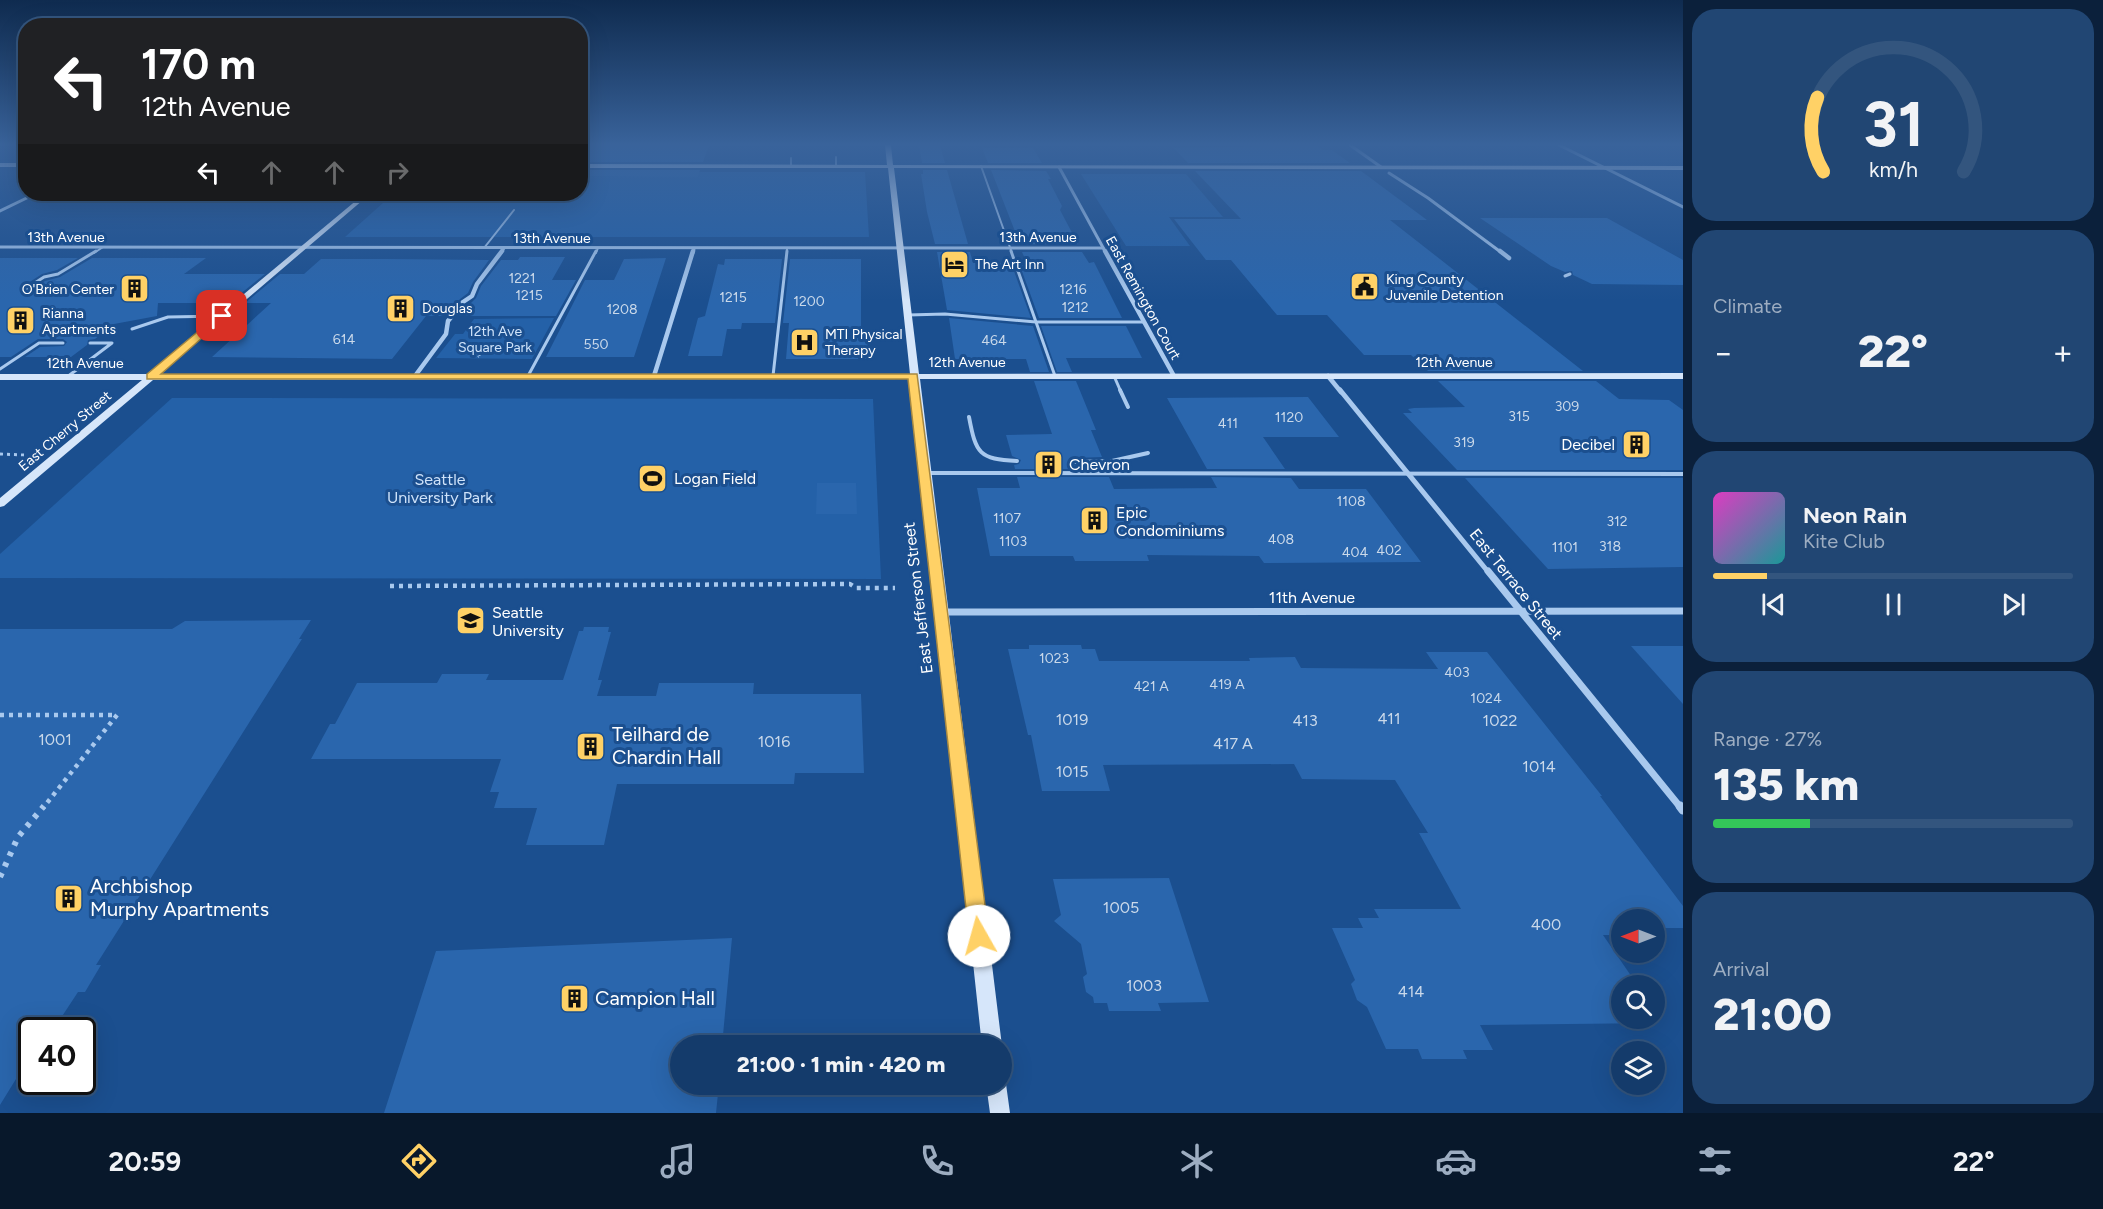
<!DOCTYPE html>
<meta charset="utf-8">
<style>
:root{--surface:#143b6b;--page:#214673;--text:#f1f3f6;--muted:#9dadc1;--line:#33557e;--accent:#ffd166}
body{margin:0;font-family:Figtree,sans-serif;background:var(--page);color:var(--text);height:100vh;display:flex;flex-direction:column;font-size:22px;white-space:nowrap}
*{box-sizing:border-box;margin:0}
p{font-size:20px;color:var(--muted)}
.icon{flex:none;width:33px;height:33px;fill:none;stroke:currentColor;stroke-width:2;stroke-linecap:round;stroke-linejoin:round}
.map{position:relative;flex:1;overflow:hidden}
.panel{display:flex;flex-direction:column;gap:9px;padding:9px;background:#0b203b;width:420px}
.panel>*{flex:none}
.banner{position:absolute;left:18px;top:18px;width:570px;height:183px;border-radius:24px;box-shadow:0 6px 24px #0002,0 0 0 2px var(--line);background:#202124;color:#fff;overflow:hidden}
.needle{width:39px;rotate:270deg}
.fabs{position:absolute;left:1611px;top:909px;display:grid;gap:12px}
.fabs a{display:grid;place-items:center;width:54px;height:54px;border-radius:50%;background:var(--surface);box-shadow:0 6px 24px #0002,0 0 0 2px var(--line);font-size:30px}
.speed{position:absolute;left:18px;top:1017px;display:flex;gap:12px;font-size:30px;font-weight:700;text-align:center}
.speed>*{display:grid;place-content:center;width:78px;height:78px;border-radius:50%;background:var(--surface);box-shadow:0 6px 24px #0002,0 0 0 2px var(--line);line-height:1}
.speed .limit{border:3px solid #111;border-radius:9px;background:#fff;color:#111}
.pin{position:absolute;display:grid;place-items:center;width:51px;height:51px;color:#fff;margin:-26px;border-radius:12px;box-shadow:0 3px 9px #0006}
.me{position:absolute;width:66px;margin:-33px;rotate:353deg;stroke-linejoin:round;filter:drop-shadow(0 0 4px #0008)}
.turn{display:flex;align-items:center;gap:21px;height:126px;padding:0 24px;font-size:27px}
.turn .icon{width:78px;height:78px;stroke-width:2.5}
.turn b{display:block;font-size:42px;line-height:51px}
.lanes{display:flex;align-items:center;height:57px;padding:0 24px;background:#0003;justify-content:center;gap:30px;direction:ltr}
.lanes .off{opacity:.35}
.big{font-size:45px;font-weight:800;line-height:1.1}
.panel .widget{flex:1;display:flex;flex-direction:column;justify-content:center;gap:9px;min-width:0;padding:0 21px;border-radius:24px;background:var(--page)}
.panel .dial{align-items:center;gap:0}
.dial svg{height:156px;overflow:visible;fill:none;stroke:var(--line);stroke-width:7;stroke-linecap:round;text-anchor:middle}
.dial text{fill:var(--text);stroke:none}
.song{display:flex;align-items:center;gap:18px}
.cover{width:72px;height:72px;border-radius:9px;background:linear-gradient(135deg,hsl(310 70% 55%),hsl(180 70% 35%))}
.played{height:6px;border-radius:3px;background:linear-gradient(90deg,var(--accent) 15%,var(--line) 15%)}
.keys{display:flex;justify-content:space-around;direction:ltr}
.heat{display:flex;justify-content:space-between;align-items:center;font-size:33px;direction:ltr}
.charge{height:9px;border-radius:4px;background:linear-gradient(90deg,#34c759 27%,var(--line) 0)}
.trip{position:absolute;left:670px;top:1035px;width:342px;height:60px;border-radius:30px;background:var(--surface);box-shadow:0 6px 24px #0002,0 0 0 2px var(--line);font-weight:800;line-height:60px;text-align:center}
.dock{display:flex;height:96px;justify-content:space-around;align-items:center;background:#08182b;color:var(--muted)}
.dock .icon{width:42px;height:42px}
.dock .selected{color:var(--accent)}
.dock b{font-size:27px;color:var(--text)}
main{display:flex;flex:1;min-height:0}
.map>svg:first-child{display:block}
</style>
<main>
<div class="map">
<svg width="1683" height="1113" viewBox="0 0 1683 1113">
<rect width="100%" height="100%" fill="#1b4f8f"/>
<g fill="#2461a8">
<path d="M581,172H865L869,237H345L393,194H580Z"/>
<path d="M1081,174H1186L1223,217H1169L1190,246H1126Z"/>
<path d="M554,318L532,359L436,358L455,334H463L474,319Z"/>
<path d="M172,398L873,399L881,579L0,578V554Z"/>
</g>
<g fill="#2a66ad">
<path d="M580,145H709L703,162H580Z"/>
<path d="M919,145H940L945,163H922Z"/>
<path d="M1316,145L1323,150H1332L1350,163H1188L1174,148Z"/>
<path d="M982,148H1033L1042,163H988Z"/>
<path d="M580,170H700L698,177L580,176Z"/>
<path d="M923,170H947L968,244H935L927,212L921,174H923Z"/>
<path d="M991,170L1046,171L1051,179H1048L1062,206L1060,210L1078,244H1020Z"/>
<path d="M1195,171H1361L1427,220H1390L1583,371H1428L1411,355H1364L1327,315H1277L1231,260H1206L1174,219H1241Z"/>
<path d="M1480,218H1607L1683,260V285L1592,284L1573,275L1572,271L1565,272L1551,266Z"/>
<path d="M937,252H970L973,263H1011L1031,318L947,310Z"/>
<path d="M1022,252H1082L1089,263L1094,262L1122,318H1039L1019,263H1027Z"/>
<path d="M520,257H565L552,280H576L556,316H458L476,298L481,286L501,260H518Z"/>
<path d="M0,258H78L57,270L42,274L22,287L20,291L24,294L45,281L60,277L92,258H206L184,274H265L229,303H158L157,316L114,324L95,339L88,340L87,345L71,357H25L40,347L64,346L67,342L63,339H38L11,357H0Z"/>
<path d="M666,258L634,357H546L585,280H614L624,259Z"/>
<path d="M321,259H388L489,260L473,282L468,293L460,299L446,316H426L392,359L212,357L271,303H245L280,274H304Z"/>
<path d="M725,259H782L775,323H742L741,329H727L722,356H688L698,318L705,316L718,264L724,265Z"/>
<path d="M790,259H861V331H868V359H786L789,323H783Z"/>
<path d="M949,318L1033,326L1049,372H1030L1026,359H955Z"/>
<path d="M1041,326H1126L1142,358H1066L1072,372H1057Z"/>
<path d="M1034,381H1076L1096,430H1091L1102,457L1075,458L1072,464L1076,466L1105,465L1106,469H1015L1014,465L1019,464L1021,460L1012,456L1006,435L1052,434Z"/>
<path d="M1438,381H1596L1619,399L1669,400L1683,410V470H1457L1403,413H1412L1408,409L1414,408L1465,407Z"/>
<path d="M1308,397L1339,437H1263L1285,469H1207L1167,398Z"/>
<path d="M1017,477H1109L1114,489L1217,488L1211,477L1291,478L1299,489H1366L1421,562L1264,563L1259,556L1147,555L1149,561H1075L1073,556H990L977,488H1020Z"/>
<path d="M1465,478H1683V567L1548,569Z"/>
<path d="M817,483H856L857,514H816Z"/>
<path d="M311,620L299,639H302L96,965H101L85,992H78L53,1030H32V1067L24,1066L0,1105V629H172L185,621Z"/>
<path d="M584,627H609L608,632H611L598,680H602L597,696H656L659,683H754L753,694H861L864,773H795L794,784H617L604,845H526L537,808H494L499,792H490L501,759H311L330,724H335L357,683H437L442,674H489L486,680H563L579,631H583Z"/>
<path d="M1029,645H1081L1082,649H1095L1099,661H1250L1249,658L1295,657L1301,668L1438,669L1426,652H1487L1602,796H1600L1683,906V928H1658L1663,935H1654V920H1622V935H1603L1636,983H1631L1632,986H1622V1018H1654L1658,1023L1480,1025L1493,1050H1463L1467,1059H1422L1418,1049H1386L1367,1007L1357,1000L1351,984L1355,980L1332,928H1363L1358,918H1379L1374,909H1461L1419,833H1428L1395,780L1302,779L1294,764L1103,765L1110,791H1042L1031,735H1028L1008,649H1029Z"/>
<path d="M1631,646H1683V704Z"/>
<path d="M1169,878L1209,1002L1158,1003L1161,1011H1109L1107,1003H1094L1093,997L1086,992L1083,977L1087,974L1081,944L1054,921L1061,915L1053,879Z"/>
<path d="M732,938L722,1046H681V1084H719L716,1113H384L436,951Z"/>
</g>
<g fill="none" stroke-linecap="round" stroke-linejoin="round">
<path stroke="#a9c9ee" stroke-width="2" stroke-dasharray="1.5 2" stroke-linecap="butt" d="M460,348L458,351L480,355L478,357"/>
<path stroke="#a9c9ee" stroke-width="3" stroke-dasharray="3 4" stroke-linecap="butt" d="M0,454L24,455"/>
<g stroke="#a9c9ee" stroke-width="4.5" stroke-dasharray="4 5" stroke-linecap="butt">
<path d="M390,586L850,584L856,588H895"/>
<path d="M0,715H117L43,808"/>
</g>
<path stroke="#a9c9ee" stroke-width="6" stroke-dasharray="4.5 7" stroke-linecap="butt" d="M0,877L18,837L44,806"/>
<g stroke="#a9c9ee" stroke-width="2">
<path d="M836,157V166"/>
<path d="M791,158V166"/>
<path d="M981,166L1012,253"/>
<path d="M484,248L514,210"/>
<path d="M94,253L103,247"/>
<path d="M596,253L598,248"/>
<path d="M787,253V249"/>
</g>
<g stroke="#a9c9ee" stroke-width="3">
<path d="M1011,251L1055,376"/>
<path d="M1565,276L1570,274"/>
<path d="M24,290L44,277L58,274L96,251"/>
<path d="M908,315L945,314L1036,322H1144"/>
<path d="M132,329L168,317L222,316"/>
<path d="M0,369L39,343H63"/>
<path d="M528,376L596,251"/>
<path d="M773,376L787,251"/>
<path d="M1114,376L1121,392"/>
<path d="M67,377L112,343H90"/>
</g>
<g stroke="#a9c9ee" stroke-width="4">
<path d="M1120,390L1128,407"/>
<path d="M969,417C976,454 979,459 1017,461"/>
<path d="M1076,462L1112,461L1148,453"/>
<path d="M927,473L1683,474"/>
</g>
<g stroke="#a9c9ee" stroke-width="3">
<path d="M1350,145L1381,167"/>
<path d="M1559,145L1683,207"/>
<path d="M1059,167L1106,253"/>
<path d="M1389,173L1428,198L1502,253"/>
<path d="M0,211L35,194"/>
<path d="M0,247L1103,248"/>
<path d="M501,253L504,248"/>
<path d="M693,253L694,249"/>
</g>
<g stroke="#a9c9ee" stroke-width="4.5">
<path d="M1105,251L1174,376"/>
<path d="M1500,251L1509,258"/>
<path d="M415,376L446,334L448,321L463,302L472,296L477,284L502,251"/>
<path d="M654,376L693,251"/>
<path d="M1328,376L1341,392"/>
</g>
<path stroke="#a9c9ee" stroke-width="5" d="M1340,390L1489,573"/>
<g stroke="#a9c9ee" stroke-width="7">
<path d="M1488,571L1681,808"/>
<path d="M943,612L1683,611"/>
</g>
<path stroke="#a9c9ee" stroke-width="9" d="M1680,806L1683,810"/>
<g fill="#d6e6fa" fill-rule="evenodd">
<path d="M885,145H891L893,165L1683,166V170L894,168L919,374L1683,373V379H920L1002,1046H982L910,379L153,380L4,506L0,507V498L142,380H0V374H148L364,194H370L159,374H910L888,168H580V164L887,165Z"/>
<rect x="0" y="163" width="26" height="4"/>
<path d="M1002,1076L1006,1084L1010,1113H990L986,1084H1002Z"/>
</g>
</g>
<linearGradient id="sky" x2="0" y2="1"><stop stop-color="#0f2b4f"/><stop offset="0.48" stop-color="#39639b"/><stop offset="1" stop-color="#39639b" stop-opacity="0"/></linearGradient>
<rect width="1683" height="301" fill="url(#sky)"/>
<path fill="#ffd166" stroke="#a68842" stroke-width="1.5" d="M219,314L227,316L161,374H917L989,936L986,942L979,945L972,942L969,936L908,379H147V374Z"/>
<defs>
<symbol id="hotel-square" viewBox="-11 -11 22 22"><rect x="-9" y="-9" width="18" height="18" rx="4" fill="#ffd166" stroke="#1b4f8f"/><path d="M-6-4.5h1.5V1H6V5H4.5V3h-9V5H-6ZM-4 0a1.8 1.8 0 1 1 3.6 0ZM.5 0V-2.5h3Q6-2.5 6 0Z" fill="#111"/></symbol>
<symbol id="civic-square" viewBox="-11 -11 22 22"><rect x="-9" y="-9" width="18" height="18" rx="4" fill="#ffd166" stroke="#1b4f8f"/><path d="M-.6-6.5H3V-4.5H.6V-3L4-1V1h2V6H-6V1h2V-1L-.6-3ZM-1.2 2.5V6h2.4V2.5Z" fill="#111"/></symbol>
<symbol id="building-square" viewBox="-11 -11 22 22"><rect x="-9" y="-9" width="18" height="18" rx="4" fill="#ffd166" stroke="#1b4f8f"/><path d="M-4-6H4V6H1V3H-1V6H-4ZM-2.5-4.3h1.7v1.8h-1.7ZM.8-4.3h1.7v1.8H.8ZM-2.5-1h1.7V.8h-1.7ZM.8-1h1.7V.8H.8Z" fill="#111"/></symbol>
<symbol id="hospital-square" viewBox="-11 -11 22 22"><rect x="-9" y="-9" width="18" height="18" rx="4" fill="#ffd166" stroke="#1b4f8f"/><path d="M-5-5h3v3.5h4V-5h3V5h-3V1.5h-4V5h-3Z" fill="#111"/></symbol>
<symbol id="stadium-square" viewBox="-11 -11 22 22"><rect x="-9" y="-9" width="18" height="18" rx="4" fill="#ffd166" stroke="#1b4f8f"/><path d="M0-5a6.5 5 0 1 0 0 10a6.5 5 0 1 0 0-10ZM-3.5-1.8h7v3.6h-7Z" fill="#111"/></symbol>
<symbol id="university-square" viewBox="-11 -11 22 22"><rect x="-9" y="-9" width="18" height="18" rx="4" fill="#ffd166" stroke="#1b4f8f"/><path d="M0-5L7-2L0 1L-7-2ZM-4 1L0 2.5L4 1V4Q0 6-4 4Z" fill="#111"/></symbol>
</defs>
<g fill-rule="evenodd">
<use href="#hotel-square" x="938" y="248" width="33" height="33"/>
<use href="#civic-square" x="1348" y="270" width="33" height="33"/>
<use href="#building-square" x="118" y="272" width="33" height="33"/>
<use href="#building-square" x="384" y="292" width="33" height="33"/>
<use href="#building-square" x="4" y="304" width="33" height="33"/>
<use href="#hospital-square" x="788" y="326" width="33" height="33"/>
<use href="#building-square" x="1620" y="428" width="33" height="33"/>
<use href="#building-square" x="1032" y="448" width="33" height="33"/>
<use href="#stadium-square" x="636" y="462" width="33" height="33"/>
<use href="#building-square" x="1078" y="504" width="33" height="33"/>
<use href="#university-square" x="454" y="604" width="33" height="33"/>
<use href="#building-square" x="574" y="730" width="33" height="33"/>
<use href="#building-square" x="52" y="882" width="33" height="33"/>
<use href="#building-square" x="558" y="982" width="33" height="33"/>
</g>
<g text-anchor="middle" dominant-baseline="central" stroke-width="6" stroke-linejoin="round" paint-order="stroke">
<g font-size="14" fill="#fff" stroke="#1b4f8f">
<text x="66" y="237">13th Avenue</text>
<text x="1038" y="237">13th Avenue</text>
<text x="552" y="238">13th Avenue</text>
<text transform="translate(1143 298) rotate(61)">East Remington Court</text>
<text x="967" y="362">12th Avenue</text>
<text x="1454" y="362">12th Avenue</text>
<text x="85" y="363">12th Avenue</text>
<text transform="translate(65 431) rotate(-40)">East Cherry Street</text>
</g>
<g font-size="14" fill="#fff" stroke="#1b4f8f" text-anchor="start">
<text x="975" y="264">The Art Inn</text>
<text x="1386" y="279">King County<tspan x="1386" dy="16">Juvenile Detention</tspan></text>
<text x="114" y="289" text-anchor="end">O'Brien Center</text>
<text x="422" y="308">Douglas</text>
<text x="42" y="313">Rianna<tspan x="42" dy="16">Apartments</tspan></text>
<text x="825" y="334">MTI Physical<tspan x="825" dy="16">Therapy</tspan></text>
</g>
<g font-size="14" fill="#cad9ea">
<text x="522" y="278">1221</text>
<text x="1073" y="289">1216</text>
<text x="529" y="295">1215</text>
<text x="733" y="297">1215</text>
<text x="809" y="301">1200</text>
<text x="1075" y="307">1212</text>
<text x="622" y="309">1208</text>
<text x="344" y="339">614</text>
<text x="994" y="340">464</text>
<text x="596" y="344">550</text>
<text x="1567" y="406">309</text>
<text x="1519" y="416">315</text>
<text x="1289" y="417">1120</text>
<text x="1228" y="423">411</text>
<text x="1464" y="442">319</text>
<text x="1351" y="501">1108</text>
<text x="1007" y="518">1107</text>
<text x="1617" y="521">312</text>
<text x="1281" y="539">408</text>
<text x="1013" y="541">1103</text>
<text x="1610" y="546">318</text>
<text x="1565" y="547">1101</text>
<text x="1389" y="550">402</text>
<text x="1355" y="552">404</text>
<text x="1054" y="658">1023</text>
<text x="1457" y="672">403</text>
<text x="1227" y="684">419 A</text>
<text x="1151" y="686">421 A</text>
<text x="1486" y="698">1024</text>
</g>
<g font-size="14" fill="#cfe3fa" stroke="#1b4f8f">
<text x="495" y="331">12th Ave<tspan x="495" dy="16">Square Park</tspan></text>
</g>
<g font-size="16" fill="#fff" stroke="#1b4f8f" text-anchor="start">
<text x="1615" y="444" text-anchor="end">Decibel</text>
<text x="1069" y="464">Chevron</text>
<text x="674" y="478">Logan Field</text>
<text x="1116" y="512">Epic<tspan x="1116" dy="18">Condominiums</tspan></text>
<text x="492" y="612">Seattle<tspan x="492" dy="18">University</tspan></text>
</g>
<g font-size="16" fill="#cfe3fa" stroke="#1b4f8f">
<text x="440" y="479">Seattle<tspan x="440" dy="18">University Park</tspan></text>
</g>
<g font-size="16" fill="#fff" stroke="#1b4f8f">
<text transform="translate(1516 584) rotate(51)">East Terrace Street</text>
<text x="1312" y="597">11th Avenue</text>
<text transform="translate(918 598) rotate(-97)">East Jefferson Street</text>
</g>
<g font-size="16" fill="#cad9ea">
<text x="1389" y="718">411</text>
<text x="1072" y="719">1019</text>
<text x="1305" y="720">413</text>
<text x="1500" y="720">1022</text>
<text x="55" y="739">1001</text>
<text x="774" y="741">1016</text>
<text x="1233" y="743">417 A</text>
<text x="1539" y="766">1014</text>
<text x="1072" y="771">1015</text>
<text x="1121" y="907">1005</text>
<text x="1546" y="924">400</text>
<text x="1144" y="985">1003</text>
<text x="1411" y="991">414</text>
</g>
<g font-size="20" fill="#fff" stroke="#1b4f8f" text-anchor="start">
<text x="612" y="734">Teilhard de<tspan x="612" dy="23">Chardin Hall</tspan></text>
<text x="90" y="886">Archbishop<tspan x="90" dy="23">Murphy Apartments</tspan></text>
<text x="595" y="998">Campion Hall</text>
</g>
</g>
</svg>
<div class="fabs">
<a><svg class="needle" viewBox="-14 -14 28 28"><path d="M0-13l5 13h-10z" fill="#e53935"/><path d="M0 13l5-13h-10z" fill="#9dadc1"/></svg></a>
<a><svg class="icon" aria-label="search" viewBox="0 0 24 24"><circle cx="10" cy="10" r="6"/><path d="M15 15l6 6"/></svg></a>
<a><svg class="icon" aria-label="layers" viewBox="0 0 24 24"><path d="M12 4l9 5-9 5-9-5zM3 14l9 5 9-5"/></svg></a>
</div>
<div class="speed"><div class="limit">40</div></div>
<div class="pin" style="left:222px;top:316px;background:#d93025"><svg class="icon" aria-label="arrive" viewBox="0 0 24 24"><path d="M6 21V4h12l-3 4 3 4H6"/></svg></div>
<svg class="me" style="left:979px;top:936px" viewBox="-20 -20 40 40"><circle r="19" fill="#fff"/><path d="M0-13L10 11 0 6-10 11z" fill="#ffd166"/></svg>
<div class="trip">21:00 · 1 min · 420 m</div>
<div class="banner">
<div class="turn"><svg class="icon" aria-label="left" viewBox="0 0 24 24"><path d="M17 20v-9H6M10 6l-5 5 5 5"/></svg><div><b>170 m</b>12th Avenue</div></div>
<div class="lanes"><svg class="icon" aria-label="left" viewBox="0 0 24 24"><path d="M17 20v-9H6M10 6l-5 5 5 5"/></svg><svg class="icon off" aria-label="ahead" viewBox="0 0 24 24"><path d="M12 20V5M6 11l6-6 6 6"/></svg><svg class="icon off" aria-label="ahead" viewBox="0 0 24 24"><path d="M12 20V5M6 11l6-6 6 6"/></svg><svg class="icon off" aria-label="right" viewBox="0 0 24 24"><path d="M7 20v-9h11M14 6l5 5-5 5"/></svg></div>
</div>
</div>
<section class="panel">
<div class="widget dial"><svg viewBox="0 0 100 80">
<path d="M14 69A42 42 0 1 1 86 69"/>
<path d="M14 69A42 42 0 0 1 11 31" stroke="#ffd166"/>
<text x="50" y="56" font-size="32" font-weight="700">31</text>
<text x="50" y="72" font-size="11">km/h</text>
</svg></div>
<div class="widget"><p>Climate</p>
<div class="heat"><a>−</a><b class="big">22°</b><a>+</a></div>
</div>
<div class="widget">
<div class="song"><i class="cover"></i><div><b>Neon Rain</b><p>Kite Club</p></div></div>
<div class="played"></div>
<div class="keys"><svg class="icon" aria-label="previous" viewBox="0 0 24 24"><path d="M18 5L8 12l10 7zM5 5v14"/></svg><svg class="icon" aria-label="pause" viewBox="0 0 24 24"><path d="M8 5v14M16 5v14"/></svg><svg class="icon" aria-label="next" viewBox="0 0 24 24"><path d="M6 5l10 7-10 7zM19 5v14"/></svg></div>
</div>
<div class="widget"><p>Range · 27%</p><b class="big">135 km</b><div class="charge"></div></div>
<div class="widget"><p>Arrival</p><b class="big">21:00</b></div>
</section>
</main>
<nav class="dock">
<b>20:59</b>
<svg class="icon selected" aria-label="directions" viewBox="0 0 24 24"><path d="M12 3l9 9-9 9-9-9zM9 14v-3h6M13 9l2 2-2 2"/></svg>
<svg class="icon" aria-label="music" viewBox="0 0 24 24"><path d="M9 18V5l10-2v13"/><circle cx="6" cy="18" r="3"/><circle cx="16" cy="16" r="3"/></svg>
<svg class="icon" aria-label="phone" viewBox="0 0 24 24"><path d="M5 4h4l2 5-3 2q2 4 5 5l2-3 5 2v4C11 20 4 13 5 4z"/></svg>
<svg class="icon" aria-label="climate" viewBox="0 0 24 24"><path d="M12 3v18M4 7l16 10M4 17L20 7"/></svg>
<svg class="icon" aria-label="car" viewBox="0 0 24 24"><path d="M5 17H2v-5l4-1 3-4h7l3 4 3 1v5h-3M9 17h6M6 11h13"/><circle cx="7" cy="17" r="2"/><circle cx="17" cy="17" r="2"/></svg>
<svg class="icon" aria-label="filters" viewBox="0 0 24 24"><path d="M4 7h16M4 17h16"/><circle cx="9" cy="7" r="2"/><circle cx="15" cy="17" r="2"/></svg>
<b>22°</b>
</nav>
